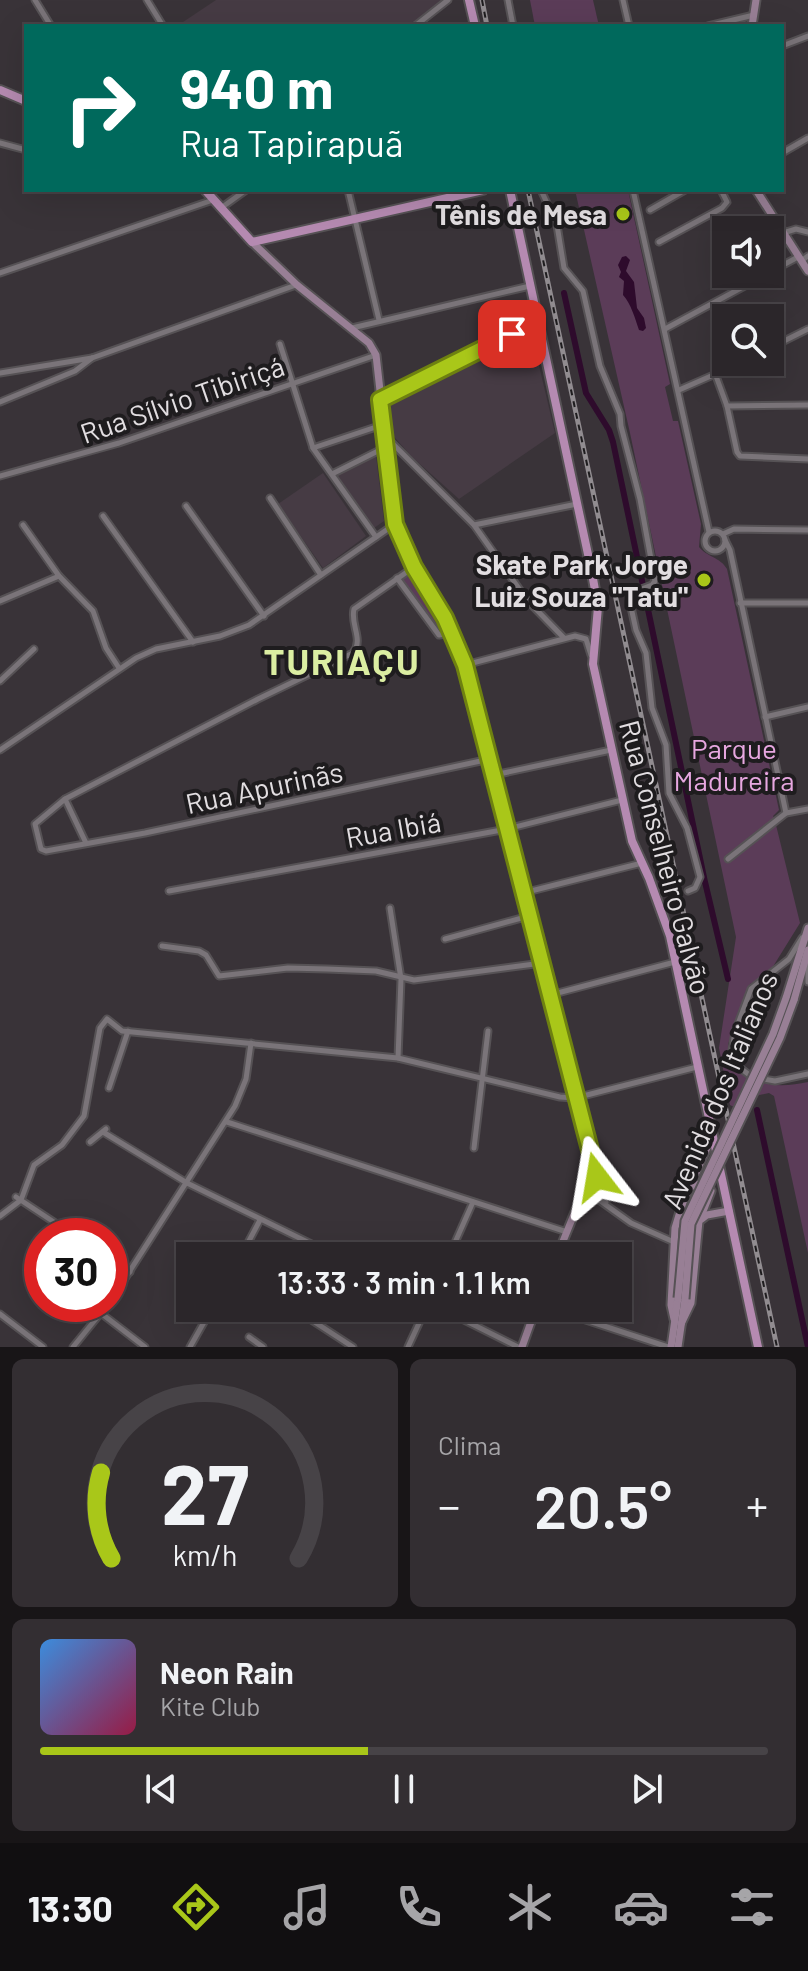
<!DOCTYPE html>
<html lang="pt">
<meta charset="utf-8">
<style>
:root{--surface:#2b262a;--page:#332e32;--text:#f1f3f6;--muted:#a6a5a8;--line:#474347;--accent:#a9c719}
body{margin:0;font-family:Barlow,sans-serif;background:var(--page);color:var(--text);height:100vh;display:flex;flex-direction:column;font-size:30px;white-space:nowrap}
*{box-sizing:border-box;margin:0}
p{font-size:26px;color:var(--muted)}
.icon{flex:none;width:44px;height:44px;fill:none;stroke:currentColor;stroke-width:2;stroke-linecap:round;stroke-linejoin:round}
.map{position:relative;height:1347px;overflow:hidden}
.drawer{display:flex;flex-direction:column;gap:12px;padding:12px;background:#181517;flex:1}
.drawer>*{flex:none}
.banner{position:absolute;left:24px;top:24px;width:760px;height:168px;border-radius:0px;box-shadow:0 8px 32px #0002,0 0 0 2px var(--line);background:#00695c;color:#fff;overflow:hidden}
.controls{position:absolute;left:712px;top:216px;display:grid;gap:16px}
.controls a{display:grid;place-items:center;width:72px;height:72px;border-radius:0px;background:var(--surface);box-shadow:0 8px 32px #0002,0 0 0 2px var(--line);font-size:40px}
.speed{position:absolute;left:24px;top:1218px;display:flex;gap:16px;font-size:40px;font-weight:700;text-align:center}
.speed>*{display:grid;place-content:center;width:104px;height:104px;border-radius:50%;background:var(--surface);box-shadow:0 8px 32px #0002,0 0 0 2px var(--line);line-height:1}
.speed .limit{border:12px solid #d22;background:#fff;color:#111}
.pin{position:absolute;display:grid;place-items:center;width:68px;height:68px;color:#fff;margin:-34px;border-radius:16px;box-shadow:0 4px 12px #0006}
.me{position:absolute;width:88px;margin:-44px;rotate:346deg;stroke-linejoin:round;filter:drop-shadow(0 0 6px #0008)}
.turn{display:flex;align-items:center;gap:28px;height:168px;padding:0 24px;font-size:36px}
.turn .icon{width:104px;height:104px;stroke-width:2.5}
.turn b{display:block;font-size:56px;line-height:68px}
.big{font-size:60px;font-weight:600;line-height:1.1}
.drawer .card{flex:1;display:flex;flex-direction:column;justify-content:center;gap:12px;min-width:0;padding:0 28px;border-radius:12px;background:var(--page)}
.drawer .dial{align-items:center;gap:0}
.dial svg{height:208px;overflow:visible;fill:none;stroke:var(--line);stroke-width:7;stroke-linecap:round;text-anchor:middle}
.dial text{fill:var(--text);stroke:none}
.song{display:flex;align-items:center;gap:24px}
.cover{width:96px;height:96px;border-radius:12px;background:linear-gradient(135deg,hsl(210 70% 55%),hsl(340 70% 35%))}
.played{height:8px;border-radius:4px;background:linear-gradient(90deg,var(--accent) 45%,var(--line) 45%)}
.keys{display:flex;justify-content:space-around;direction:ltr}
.heat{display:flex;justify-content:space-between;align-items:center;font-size:44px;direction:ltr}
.drawer .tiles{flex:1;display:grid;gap:12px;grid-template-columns:1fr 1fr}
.card:last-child{grid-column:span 2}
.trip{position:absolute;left:176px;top:1242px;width:456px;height:80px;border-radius:0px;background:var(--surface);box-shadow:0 8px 32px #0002,0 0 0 2px var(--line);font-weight:600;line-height:80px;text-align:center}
.dock{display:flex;height:128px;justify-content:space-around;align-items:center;background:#110f11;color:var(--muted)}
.dock .icon{width:56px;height:56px}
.dock .active{color:var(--accent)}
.dock b{font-size:36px;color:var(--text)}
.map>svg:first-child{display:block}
</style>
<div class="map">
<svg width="808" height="1347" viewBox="0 0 808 1347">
<rect width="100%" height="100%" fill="#393338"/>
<g fill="#463b44">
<path d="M216,0H448L415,26H177Z"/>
<path d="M531,332L555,433L459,499L412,457L388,430L382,406Z"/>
<path d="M376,456L384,521L374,528L337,475Z"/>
<path d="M323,473L366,536L323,568L278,504Z"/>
</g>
<g fill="#5b3c58">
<path d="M530,0H593L599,26H535Z"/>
<path d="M575,190H628L670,384L665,387L673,421H678L701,524L699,547C707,557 720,557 727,569L779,810L773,816L778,823L776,825L800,923L769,973L750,984L728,1044C733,1085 774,1090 808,1082V1253L774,1096L769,1093L755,1096L746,1113L730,1105L719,1048L736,937L630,433Z"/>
<path d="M415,571L438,609L448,633L441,636L401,580Z"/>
</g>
<path fill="#2e0b2c" d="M626,256L630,260L626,271L634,282L637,308L644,318L646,328L643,331L639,330C635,318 631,304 623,295L624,281L619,277L621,272L618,265L622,257Z"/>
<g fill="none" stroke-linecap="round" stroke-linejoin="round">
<g stroke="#2e0b2c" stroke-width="6">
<path d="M564,293L586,393L609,430L613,442L705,882L728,979"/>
<path d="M757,1110L808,1347"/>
</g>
<defs>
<g id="street">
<path d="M35,0L51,26"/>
<path d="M147,0L163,26"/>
<path d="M508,0L513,26"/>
<path d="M623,0L629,26"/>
<path d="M415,26L448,0"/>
<path d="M708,26L754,15"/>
<path d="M782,46L808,36"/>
<path d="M0,143L26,150"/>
<path d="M782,153L808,138"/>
<path d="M348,190L379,320"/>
<path d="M541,190L557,225L564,268L583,291L600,366L620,414L621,426L640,499L655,581L652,585L631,593L629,598L636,630L646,653L652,708L666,745L669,793L687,828L700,877L695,888L688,891"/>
<path d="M633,190L709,532"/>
<path d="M221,208L246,190"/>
<path d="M650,210L685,190"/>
<path d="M783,233L796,229L808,232"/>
<path d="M659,242L722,208L727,202L721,190"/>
<path d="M801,261L808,256"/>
<path d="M770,272L798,257"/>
<path d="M0,273L213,200"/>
<path d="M352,328L530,286"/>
<path d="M665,329L767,274"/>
<path d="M280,344L313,448L376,537"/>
<path d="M770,348L808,329"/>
<path d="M0,373L92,358L296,285"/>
<path d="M716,376L727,406L737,452L740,456L808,459"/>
<path d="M679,390L743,362"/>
<path d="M381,399L538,321"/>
<path d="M0,402L75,371L92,358"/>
<path d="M727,406L808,405"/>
<path d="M384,435L474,525L527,600L564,638"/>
<path d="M313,448L382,425"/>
<path d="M332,474L384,448"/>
<path d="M0,476L119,443L376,355"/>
<path d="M270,498L321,575"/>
<path d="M186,506L264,616"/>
<path d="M103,516L193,642"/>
<path d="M23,525L59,576L93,611L106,648L119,668"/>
<path d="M474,525L577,504"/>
<circle cx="715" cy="541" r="10"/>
<path d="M723,534L734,529L808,530"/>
<path d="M725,540L730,550L786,813"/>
<path d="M414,567L354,609C350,625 364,639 353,653L258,699L65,799L35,824L41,849L46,851L145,833L490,759"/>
<path d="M397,578L439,635L452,633"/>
<path d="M0,601L59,576"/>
<path d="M740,603H808"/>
<path d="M465,665L575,636L586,639L591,655"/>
<path d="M0,681L34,649"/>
<path d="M765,717L808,707"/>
<path d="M0,750L136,658L156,649L220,636L249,625L395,524"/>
<path d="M494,775L611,750"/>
<path d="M65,799L86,843"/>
<path d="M728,859L786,813L808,809"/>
<path d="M169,891L507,829L622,800"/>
<path d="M523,893L642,863"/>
<path d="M390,908L401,979L398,1058"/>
<path d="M802,938L789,959L751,989L735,1032L732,1050L739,1067L752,1077L775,1081L808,1074"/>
<path d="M445,939L529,916"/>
<path d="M162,946L199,951L206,955L219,976L288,968L327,969L376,971L414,980L542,963"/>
<path d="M808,959V982"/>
<path d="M550,995L675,962"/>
<path d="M109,1088L128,1031"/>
<path d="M227,1122L567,1232"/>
<path d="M103,1132L187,1183L336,1256"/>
<path d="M90,1142L106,1129"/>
<path d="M474,1148L488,1031"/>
<path d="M592,1167L606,1202"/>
<path d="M16,1197L75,1236"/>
<path d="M579,1203L599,1200L631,1223L674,1242"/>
<path d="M0,1216L21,1200L34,1165L62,1145L84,1116L100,1028L107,1019L122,1031L398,1058L560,1097L575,1098L697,1067"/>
<path d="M241,1256L260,1220"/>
<path d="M449,1256L473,1202"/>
<path d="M110,1259L130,1272"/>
<path d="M110,1302L235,1106L246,1079L251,1043"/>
<path d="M293,1308L353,1347"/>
<path d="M440,1308L518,1347"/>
<path d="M549,1308L668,1347"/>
<path d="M0,1314L43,1347"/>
<path d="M102,1314L145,1347"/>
<path d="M249,1337L263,1347"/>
<path d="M73,1347L108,1304"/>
<path d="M190,1347L212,1308"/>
<path d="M408,1347L426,1308"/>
</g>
<g id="secondary">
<path d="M752,26L756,0"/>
<path d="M756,190L808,271"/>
<path d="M252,242L297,285L369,343L376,355L395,524L414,567L445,618L465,665L588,1143L592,1165L590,1175L557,1256"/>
<path d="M786,998L808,928"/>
<path d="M794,1000L808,950"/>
<path d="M690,1187L699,1184L711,1191L700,1219"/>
<path d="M674,1319L671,1305L675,1228L683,1202L713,1134"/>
<path d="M681,1324L691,1303L699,1221L707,1215L729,1211"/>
<path d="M522,1347L536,1308"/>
<path d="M671,1347L678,1298"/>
<path d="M678,1347L685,1299"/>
</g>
<g id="primary">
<path d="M469,0L475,26"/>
<path d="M0,90L26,101"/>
<path d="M205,190L252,242L483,190"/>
<path d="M510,190L592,573L598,607L593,664L599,691L632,841L649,878L670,936L758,1347"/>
</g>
</defs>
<use href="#street" stroke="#565255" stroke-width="9"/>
<use href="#secondary" stroke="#565255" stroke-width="11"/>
<use href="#primary" stroke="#565255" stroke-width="12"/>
<use href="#street" stroke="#7a7479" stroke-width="5"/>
<use href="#secondary" stroke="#987f95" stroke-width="7"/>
<use href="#primary" stroke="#b58ab1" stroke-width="8"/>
<defs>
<g id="rail">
<path d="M482,0L487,26"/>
<path d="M528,190L777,1347"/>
</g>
</defs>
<use href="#rail" stroke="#918c90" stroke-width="5"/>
<use href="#rail" stroke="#1e1c1e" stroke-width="2" stroke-dasharray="6" stroke-linecap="butt"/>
<defs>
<g id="secondary-bridge">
<path d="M678,1298L685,1221L773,1034L786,998"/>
<path d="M685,1299L691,1224L780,1038L794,1000"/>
</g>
</defs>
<use href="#secondary-bridge" stroke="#565255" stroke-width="11" stroke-linecap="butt"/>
<use href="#secondary-bridge" stroke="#987f95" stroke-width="7"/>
</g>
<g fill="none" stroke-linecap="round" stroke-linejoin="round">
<defs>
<path id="route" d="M512,334L380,400L395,524L414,567L445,618L465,665L597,1177"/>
</defs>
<use href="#route" stroke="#6e8110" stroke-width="20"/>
<use href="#route" stroke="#a9c719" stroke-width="14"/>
</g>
<g fill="#a9c719" stroke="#1e1c1e" stroke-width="3">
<circle cx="623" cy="214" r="8"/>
<circle cx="704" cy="580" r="8"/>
</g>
<g text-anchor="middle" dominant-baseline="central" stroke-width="8" stroke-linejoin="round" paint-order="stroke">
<g font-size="28" font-weight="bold" fill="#e2dee1" stroke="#1e1c1e" text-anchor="end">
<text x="607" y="214">Tênis de Mesa</text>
<text x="688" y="564">Skate Park Jorge<tspan x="688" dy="32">Luiz Souza "Tatu"</tspan></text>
</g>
<g font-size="28" fill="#e2dee1" stroke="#1e1c1e">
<text transform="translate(182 399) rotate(-19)">Rua Sílvio Tibiriçá</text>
<text transform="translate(264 787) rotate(-12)">Rua Apurinãs</text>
<text transform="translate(393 829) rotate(-10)">Rua Ibiá</text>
<text transform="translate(666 857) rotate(75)">Rua Conselheiro Galvão</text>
<text transform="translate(719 1090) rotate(-67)">Avenida dos Italianos</text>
</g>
<g font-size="28" fill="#e7a7e0" stroke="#1e1c1e">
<text x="734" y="748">Parque<tspan x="734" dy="32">Madureira</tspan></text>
</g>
<g font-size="36" font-weight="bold" letter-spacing="2" fill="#dbeea2" stroke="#1e1c1e">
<text x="342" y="660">TURIAÇU</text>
</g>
</g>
</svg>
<div class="controls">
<a><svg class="icon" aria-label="sound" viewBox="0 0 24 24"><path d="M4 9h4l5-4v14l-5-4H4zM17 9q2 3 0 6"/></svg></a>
<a><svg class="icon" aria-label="search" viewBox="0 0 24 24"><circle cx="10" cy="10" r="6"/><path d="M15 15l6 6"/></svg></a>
</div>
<div class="speed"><div class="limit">30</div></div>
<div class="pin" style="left:512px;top:334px;background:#d93025"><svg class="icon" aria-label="arrive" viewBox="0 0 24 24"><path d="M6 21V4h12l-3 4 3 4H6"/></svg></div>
<svg class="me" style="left:597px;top:1177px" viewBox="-20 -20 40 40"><path d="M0-17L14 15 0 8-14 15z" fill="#a9c719" stroke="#fff" stroke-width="4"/></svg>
<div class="trip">13:33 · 3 min · 1.1 km</div>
<div class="banner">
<div class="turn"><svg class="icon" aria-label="right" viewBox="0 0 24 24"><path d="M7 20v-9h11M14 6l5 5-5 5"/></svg><div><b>940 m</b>Rua Tapirapuã</div></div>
</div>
</div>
<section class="drawer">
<div class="tiles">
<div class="card dial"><svg viewBox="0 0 100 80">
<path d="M14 69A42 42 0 1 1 86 69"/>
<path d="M14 69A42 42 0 0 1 10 36" stroke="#a9c719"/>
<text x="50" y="56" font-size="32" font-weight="700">27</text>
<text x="50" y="72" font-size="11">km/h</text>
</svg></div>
<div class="card"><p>Clima</p>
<div class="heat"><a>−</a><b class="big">20.5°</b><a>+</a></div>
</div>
<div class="card">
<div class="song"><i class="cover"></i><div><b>Neon Rain</b><p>Kite Club</p></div></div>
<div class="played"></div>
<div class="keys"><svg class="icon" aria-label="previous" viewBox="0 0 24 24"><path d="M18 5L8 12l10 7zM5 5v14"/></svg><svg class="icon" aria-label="pause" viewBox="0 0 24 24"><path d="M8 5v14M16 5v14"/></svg><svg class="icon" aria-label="next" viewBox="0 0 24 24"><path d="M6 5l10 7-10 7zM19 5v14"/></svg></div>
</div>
</div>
</section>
<nav class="dock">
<b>13:30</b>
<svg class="icon active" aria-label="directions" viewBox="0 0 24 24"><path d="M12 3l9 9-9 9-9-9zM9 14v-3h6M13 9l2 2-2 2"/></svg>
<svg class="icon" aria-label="music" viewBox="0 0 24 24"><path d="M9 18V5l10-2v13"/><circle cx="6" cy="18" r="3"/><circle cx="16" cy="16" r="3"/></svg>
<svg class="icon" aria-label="phone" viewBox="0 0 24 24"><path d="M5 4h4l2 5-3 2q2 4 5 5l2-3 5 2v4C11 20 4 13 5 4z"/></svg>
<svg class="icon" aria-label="climate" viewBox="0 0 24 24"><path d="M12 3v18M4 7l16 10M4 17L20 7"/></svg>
<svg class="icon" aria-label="car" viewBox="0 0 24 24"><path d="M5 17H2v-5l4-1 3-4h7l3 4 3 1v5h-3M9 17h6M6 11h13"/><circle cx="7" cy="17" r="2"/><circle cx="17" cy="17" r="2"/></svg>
<svg class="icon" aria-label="filters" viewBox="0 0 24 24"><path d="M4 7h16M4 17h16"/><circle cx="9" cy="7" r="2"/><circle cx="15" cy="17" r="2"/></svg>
</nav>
